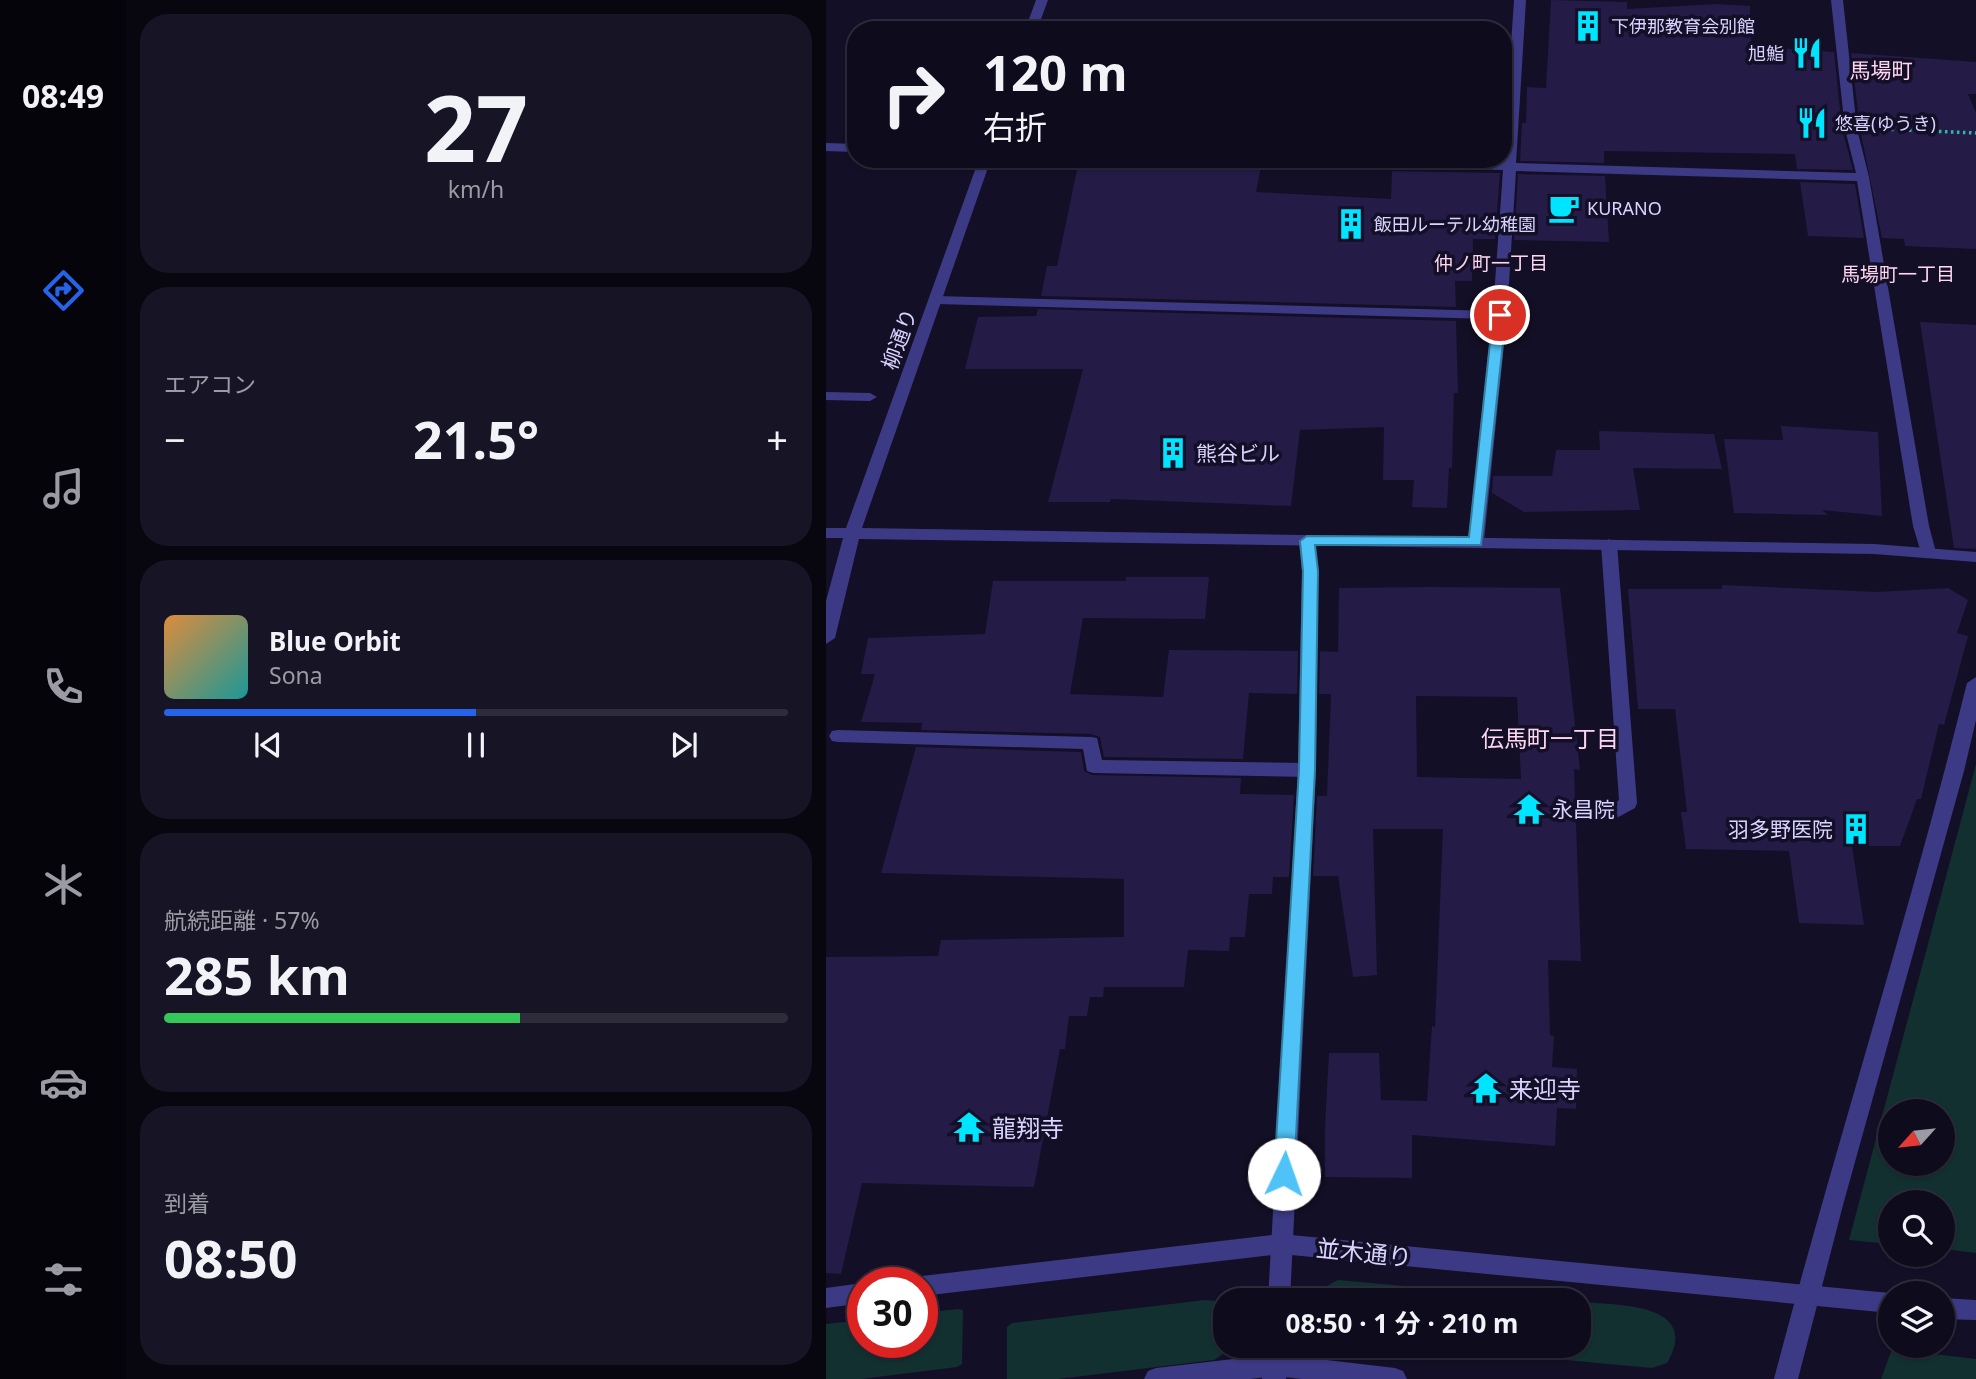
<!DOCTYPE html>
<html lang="ja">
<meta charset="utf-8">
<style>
:root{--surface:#0e0b1c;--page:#171425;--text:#f1f3f6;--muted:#9b9ba3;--line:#2e2b3b;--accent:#2563eb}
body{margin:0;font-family:"Noto Sans","Noto Sans JP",sans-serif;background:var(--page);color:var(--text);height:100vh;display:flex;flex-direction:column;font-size:26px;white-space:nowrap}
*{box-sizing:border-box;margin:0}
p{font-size:23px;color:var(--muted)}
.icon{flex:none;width:38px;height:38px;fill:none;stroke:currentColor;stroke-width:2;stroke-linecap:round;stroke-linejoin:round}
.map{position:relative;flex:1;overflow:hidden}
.drawer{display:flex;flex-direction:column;gap:14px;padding:14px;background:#08060f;width:700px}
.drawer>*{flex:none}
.banner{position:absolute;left:21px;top:21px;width:665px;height:147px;border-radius:28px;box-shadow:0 2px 5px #0004,0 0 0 2px var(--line);background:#0e0b1c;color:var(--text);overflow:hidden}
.needle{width:46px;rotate:243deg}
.fabs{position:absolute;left:1052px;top:1099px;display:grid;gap:14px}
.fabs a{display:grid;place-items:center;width:77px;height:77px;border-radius:50%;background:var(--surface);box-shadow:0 2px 5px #0004,0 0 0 2px var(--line);font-size:35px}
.speed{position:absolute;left:21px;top:1267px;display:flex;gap:14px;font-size:35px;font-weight:700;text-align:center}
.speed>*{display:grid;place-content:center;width:91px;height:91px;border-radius:50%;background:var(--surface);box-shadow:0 2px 5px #0004,0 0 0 2px var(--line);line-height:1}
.speed .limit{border:10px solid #d22;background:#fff;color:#111}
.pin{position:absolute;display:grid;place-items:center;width:60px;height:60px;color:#fff;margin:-30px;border:4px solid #fff;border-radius:50%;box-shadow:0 2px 7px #0007}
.me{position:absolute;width:77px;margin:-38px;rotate:3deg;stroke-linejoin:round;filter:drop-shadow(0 0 5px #0008)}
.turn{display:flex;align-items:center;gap:24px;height:147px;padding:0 21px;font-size:32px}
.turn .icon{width:91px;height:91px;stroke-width:2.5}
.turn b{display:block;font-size:49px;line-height:60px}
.big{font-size:52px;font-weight:700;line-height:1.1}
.drawer .tile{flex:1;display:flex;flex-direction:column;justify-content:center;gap:10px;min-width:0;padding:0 24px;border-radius:28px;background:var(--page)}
.drawer .dial{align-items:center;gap:0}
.dial b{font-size:91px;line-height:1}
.song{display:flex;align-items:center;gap:21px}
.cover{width:84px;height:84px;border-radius:10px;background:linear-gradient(135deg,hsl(30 70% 55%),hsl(180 70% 35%))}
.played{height:7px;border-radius:4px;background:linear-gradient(90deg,var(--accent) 50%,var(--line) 50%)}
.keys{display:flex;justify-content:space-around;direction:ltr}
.heat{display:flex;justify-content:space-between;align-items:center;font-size:38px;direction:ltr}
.charge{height:10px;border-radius:5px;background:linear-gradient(90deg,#34c759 57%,var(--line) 0)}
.trip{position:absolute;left:387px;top:1288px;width:378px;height:70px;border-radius:28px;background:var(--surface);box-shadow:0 2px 5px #0004,0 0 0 2px var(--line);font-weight:700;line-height:70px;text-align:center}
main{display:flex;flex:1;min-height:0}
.tabs{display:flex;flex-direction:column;width:126px;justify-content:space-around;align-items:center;background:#06040b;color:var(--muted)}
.tabs .icon{width:49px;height:49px}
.tabs .current{color:var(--accent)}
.tabs b{font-size:32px;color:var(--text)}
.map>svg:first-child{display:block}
</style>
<main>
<nav class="tabs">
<b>08:49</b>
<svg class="icon current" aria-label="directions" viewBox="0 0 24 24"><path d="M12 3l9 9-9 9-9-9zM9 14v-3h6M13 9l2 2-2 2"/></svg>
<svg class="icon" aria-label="music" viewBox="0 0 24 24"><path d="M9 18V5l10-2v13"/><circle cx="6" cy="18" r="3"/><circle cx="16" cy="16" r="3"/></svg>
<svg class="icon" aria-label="phone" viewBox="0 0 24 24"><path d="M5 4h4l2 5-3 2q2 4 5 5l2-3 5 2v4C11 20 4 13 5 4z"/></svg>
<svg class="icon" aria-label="climate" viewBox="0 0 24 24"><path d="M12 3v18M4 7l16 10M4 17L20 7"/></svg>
<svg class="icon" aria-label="car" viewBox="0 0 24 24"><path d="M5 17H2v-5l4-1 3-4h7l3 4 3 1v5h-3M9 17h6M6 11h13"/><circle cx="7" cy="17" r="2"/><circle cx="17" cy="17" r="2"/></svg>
<svg class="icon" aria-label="filters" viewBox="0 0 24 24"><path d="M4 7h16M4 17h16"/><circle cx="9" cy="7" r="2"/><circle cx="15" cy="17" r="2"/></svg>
</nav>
<section class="drawer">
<div class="tile dial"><b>27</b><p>km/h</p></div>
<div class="tile"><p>エアコン</p>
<div class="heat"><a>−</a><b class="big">21.5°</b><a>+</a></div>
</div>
<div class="tile">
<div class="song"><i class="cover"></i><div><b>Blue Orbit</b><p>Sona</p></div></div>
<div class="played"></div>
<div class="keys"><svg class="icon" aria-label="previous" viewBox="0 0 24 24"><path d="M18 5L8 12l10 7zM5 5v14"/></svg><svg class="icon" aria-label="pause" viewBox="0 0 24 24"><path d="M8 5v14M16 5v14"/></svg><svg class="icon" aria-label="next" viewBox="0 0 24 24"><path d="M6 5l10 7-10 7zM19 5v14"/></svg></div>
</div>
<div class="tile"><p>航続距離 · 57%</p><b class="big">285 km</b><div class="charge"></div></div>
<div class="tile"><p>到着</p><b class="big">08:50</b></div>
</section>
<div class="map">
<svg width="1150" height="1379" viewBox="0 0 1150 1379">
<rect width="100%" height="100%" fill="#130f26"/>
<g fill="#12302f" fill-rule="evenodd">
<path d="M1150,764V1253L1117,1249L1116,1202H1064V1244L1023,1240ZM1116,1111V1164H1064V1111Z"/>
<path d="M512,1280L656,1293L663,1297L662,1300H489C493,1289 502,1285 512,1280Z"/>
<path d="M379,1300L392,1301L399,1307V1346H404L400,1352L388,1360L232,1379H181V1327L186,1323Z"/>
<path d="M753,1302C788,1305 877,1302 841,1363L826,1368L675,1354L671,1348V1346H752Z"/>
<path d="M132,1309L137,1310L136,1364L131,1367L35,1379H0V1324L37,1320V1342H96V1313Z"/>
<path d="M1066,1349L1150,1359V1379H1055Z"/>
</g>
<g fill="#241b47" fill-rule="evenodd">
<path d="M725,0L801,2V9L890,4L924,6L925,46L1008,52L1016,129L1027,170L971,169L969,154L778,151V163L694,161L696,123H700L701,87L720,88Z"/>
<path d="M1025,53L1150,62V94H1142L1150,113V249L1079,246L1078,239L1056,238L1034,129Z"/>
<path d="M372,163L435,166L430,192L565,199L566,171L674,173L669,239H647L646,281H629L630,307L215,296L221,266H231L252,165L319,167Z"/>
<path d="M692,174L779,176L783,242L688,240Z"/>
<path d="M974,182L1029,184L1038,238L982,236Z"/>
<path d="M212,309L630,321L632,393H628L626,469L623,467L621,508L586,507L588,480H557L558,427L474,430L465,506L285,499L284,502H222L257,369H139L152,317L210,316Z"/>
<path d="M1094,322L1150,325V549L1128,548Z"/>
<path d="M955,426L1052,432L1056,516L996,510L1002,515L908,513L898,439L957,440Z"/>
<path d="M773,431L888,434L896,469L807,468L814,510L698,512L666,493L667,476H726L730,450H774Z"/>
<path d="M300,577H383L379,619L257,618L244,694L337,697L343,650L472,651L471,694L423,693L417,759L278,757L274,737L265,734L95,730L96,723L35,722L49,674H35L42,638L159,634L167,581H300Z"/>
<path d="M896,585L1051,592L1122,588L1142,600L1131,633L1142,636L1118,725L1113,724L1095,799H1091L1074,846H1026L1038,925L973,923L963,851L860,849L855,812H861L849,709H812L802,589H896Z"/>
<path d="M602,587L734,588L754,770L748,769L755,961L722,960L724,1035L728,1036L726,1067L751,1069L750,1109L731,1108L729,1146L586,1135V1178L499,1177V1127L503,1053H553L555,1100L601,1101L606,1026L609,1027L617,829H547L551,975L527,977L512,876H487L491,796H501L505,694H493L494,651L512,652L513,588ZM590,696L691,697L695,779L591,777Z"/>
<path d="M90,747L255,752L258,771L266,775L415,778L414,794L468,795L463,877H447L446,894H423L419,937H404L403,951L362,950L358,987H278L277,997H264L261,1016H243L239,1049H234L208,1187L36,1183L15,1274L0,1273V957L112,956L115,940L298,937V879L55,873Z"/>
</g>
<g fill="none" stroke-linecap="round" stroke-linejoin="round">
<path stroke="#2fb8b0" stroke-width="3.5" stroke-dasharray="2.5 3.5" stroke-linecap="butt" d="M1053,129L1150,133"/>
<g fill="#3d3a85" fill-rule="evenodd">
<path d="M0,392L44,393L51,397L44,401L0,400Z"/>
<path d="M783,539L791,544L811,803L809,808L785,821L778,819L776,814L793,800L775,544Z"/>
<path d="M12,730L265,737L271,738L276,760L481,763L487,765L490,770L487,775L481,777L267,773L261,771L257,749L12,742L6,741L3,736L6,731Z"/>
</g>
<g fill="#3d3a85" fill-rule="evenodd">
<path d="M688,0H700L690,163L1030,173L1019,129L1005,0H1017L1031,129L1043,177L1103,526L1110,552L1108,556H1096L1087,526L1031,181L690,171L681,315L658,541L650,546L642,541L666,319L110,304L103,300L110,296L667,311L677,170L423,163L417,159L677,163Z"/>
<path d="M0,143L30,144V152L0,151Z"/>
<path d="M481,536L489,541L492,571L490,770L464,1300H442L472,770L476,571L473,541Z"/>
<path d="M1150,677V720L1138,771L1017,1205L972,1379H948C1009,1146 1083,917 1141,683Z"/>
<path d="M439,1346H463L460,1379H436Z"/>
</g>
<g fill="#3d3a85" fill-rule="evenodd">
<path d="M210,0H222L211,30H199Z"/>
<path d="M153,159H165L36,528L1048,544L1150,552V562L1048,554L33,539L9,638L0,644V601L17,538H0V528H20Z"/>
<path d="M455,1234L1064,1293V1313L455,1254L96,1296V1283H86L88,1279L96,1276Z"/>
<path d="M37,1283V1303L0,1308V1288Z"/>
<path d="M1116,1298L1150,1300V1320L1116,1319Z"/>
<path d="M450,1354L569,1368L577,1371L581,1379H476L450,1376L424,1379H318L322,1371L330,1368Z"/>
</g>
</g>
<path fill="#4fc3f7" stroke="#337fa1" stroke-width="2" d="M674,311L680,315L655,545H489L492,571L489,770L468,1174L465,1180L458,1182L451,1180L448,1174L473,770L477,571L474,541L481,536L643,537L667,315Z"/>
<defs>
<symbol id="building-bare" viewBox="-9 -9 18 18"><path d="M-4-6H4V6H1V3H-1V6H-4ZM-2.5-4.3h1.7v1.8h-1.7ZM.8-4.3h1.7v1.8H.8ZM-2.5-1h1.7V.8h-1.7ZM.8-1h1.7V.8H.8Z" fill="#00e5ff" stroke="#130f26" stroke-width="2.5" paint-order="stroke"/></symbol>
<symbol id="restaurant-bare" viewBox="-9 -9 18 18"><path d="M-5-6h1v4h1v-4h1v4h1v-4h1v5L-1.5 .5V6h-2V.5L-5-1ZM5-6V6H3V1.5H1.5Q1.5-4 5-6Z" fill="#00e5ff" stroke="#130f26" stroke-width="2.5" paint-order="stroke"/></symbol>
<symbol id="cafe-bare" viewBox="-9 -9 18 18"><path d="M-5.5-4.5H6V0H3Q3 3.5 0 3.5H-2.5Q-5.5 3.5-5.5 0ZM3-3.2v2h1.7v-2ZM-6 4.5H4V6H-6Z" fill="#00e5ff" stroke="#130f26" stroke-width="2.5" paint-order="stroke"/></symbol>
<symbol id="temple-bare" viewBox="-9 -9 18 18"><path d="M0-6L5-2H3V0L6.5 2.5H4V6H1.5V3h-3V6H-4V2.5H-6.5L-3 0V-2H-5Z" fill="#00e5ff" stroke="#130f26" stroke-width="2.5" paint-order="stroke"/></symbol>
</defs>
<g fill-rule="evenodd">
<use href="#building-bare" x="740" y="4" width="44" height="44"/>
<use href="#restaurant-bare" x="959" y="31" width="44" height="44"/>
<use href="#restaurant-bare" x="964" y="101" width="44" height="44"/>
<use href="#cafe-bare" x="716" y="186" width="44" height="44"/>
<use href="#building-bare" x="503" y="202" width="44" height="44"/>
<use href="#building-bare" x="325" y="431" width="44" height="44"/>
<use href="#temple-bare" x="681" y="787" width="44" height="44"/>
<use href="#building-bare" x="1008" y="807" width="44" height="44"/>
<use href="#temple-bare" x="638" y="1066" width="44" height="44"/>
<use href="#temple-bare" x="121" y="1105" width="44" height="44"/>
</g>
<g text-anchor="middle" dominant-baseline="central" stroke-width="7" stroke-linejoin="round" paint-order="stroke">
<g font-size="18" fill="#d9d4ff" stroke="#130f26" text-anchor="start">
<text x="785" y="26">下伊那教育会別館</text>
<text x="958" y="53" text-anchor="end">旭鮨</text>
<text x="1009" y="123">悠喜(ゆうき)</text>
<text x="761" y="208">KURANO</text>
<text x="548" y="224">飯田ルーテル幼稚園</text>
</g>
<g font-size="19" fill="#ffd6f0" stroke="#130f26">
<text x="665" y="263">仲ノ町一丁目</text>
<text x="1072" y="274">馬場町一丁目</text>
</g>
<g font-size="21" fill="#ffd6f0" stroke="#130f26">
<text x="1055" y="70">馬場町</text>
</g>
<g font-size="21" fill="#d9d4ff" stroke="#130f26">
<text transform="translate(73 339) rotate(-70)">柳通り</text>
</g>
<g font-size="21" fill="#d9d4ff" stroke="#130f26" text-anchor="start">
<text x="370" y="453">熊谷ビル</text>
<text x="726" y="809">永昌院</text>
<text x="1007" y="829" text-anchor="end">羽多野医院</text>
</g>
<g font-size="23" fill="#ffd6f0" stroke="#130f26">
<text x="724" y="738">伝馬町一丁目</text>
</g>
<g font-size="24" fill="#d9d4ff" stroke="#130f26" text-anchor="start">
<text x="683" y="1088">来迎寺</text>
<text x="166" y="1127">龍翔寺</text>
</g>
<g font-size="24" fill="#d9d4ff" stroke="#130f26">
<text transform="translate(538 1252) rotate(6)">並木通り</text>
</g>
</g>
</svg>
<div class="fabs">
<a><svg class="needle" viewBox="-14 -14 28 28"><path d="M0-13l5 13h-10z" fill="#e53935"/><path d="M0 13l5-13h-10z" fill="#9b9ba3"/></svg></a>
<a><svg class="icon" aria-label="search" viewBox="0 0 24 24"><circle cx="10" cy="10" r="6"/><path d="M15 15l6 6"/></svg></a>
<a><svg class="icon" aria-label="layers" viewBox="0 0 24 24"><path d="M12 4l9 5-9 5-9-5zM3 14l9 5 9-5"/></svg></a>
</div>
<div class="speed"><div class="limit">30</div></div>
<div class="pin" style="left:674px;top:315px;background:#d93025"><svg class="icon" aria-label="arrive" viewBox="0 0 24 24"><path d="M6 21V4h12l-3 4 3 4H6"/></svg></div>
<svg class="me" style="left:458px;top:1174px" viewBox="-20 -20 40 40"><circle r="19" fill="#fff"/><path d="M0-13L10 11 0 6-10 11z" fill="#4fc3f7"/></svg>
<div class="trip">08:50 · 1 分 · 210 m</div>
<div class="banner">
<div class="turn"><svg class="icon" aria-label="right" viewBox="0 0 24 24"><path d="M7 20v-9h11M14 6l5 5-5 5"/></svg><div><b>120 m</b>右折</div></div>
</div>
</div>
</main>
